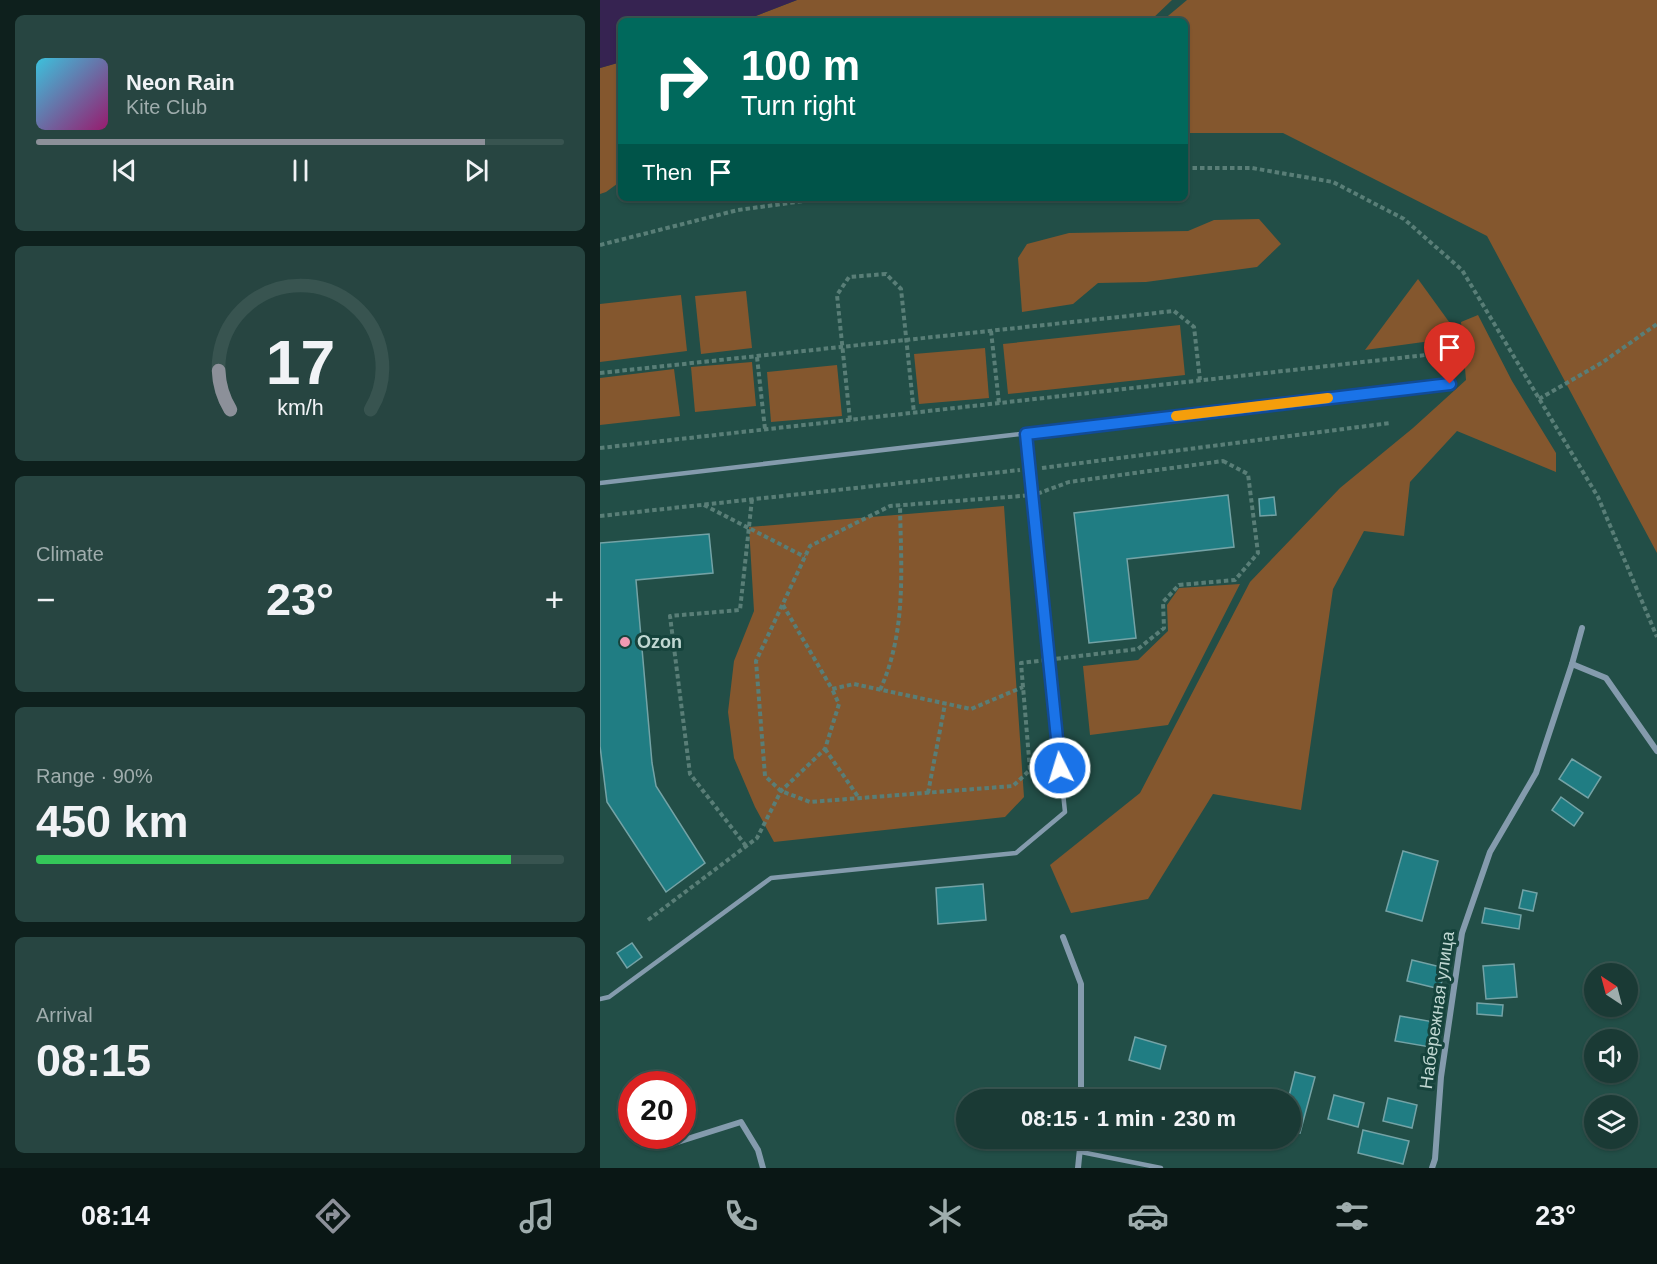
<!DOCTYPE html>
<meta charset="utf-8">
<style>
:root{--surface:#1a3a35;--page:#274541;--text:#f1f3f6;--muted:#9fadad;--line:#385450;--accent:#8c9099}
body{margin:0;font-family:Arial,sans-serif;background:var(--page);color:var(--text);height:100vh;display:flex;flex-direction:column;font-size:22px;white-space:nowrap}
*{box-sizing:border-box;margin:0}
p{font-size:20px;color:var(--muted)}
.icon{flex:none;width:33px;height:33px;fill:none;stroke:currentColor;stroke-width:2;stroke-linecap:round;stroke-linejoin:round}
.map{position:relative;flex:1;overflow:hidden}
.details{display:flex;flex-direction:column;gap:15px;padding:15px;background:#0e201d;width:600px}
.details>*{flex:none}
.top-card{position:absolute;left:18px;top:18px;width:570px;height:183px;border-radius:9px;box-shadow:0 2px 4px #0004,0 0 0 2px var(--line);background:#00695c;color:#fff;overflow:hidden}
.needle{width:39px;rotate:324deg}
.tools{position:absolute;left:984px;top:963px;display:grid;gap:12px}
.tools a{display:grid;place-items:center;width:54px;height:54px;border-radius:50%;background:var(--surface);box-shadow:0 2px 4px #0004,0 0 0 2px var(--line);font-size:30px}
.speed{position:absolute;left:18px;top:1071px;display:flex;gap:12px;font-size:30px;font-weight:700;text-align:center}
.speed>*{display:grid;place-content:center;width:78px;height:78px;border-radius:50%;background:var(--surface);box-shadow:0 2px 4px #0004,0 0 0 2px var(--line);line-height:1}
.speed .limit{border:9px solid #d22;background:#fff;color:#111}
.pin{position:absolute;display:grid;place-items:center;width:51px;height:51px;color:#fff;margin:-62px -26px;border-radius:50% 50% 50% 0;rotate:-45deg;box-shadow:0 0 6px #0007}
.pin .icon{rotate:45deg}
.me{position:absolute;width:66px;margin:-33px;rotate:355deg;stroke-linejoin:round;filter:drop-shadow(0 0 4px #0008)}
.turn{display:flex;align-items:center;gap:21px;height:126px;padding:0 24px;font-size:27px}
.turn .icon{width:78px;height:78px;stroke-width:2.5}
.turn b{display:block;font-size:42px;line-height:51px}
.then{display:flex;align-items:center;height:57px;padding:0 24px;background:#0003;gap:12px;font-size:22px}
.big{font-size:45px;font-weight:700;line-height:1.1}
.details .card{flex:1;display:flex;flex-direction:column;justify-content:center;gap:9px;min-width:0;padding:0 21px;border-radius:9px;background:var(--page)}
.details .dial{align-items:center;gap:0}
.dial svg{height:156px;overflow:visible;fill:none;stroke:var(--line);stroke-width:7;stroke-linecap:round;text-anchor:middle}
.dial text{fill:var(--text);stroke:none}
.song{display:flex;align-items:center;gap:18px}
.cover{width:72px;height:72px;border-radius:9px;background:linear-gradient(135deg,hsl(190 70% 55%),hsl(320 70% 35%))}
.played{height:6px;border-radius:3px;background:linear-gradient(90deg,var(--accent) 85%,var(--line) 85%)}
.keys{display:flex;justify-content:space-around;direction:ltr}
.heat{display:flex;justify-content:space-between;align-items:center;font-size:33px;direction:ltr}
.charge{height:9px;border-radius:4px;background:linear-gradient(90deg,#34c759 90%,var(--line) 0)}
.trip{position:absolute;left:356px;top:1089px;width:345px;height:60px;border-radius:30px;background:var(--surface);box-shadow:0 2px 4px #0004,0 0 0 2px var(--line);font-weight:700;line-height:60px;text-align:center}
.menu{display:flex;height:96px;justify-content:space-around;align-items:center;background:#0a1715;color:var(--muted)}
.menu .icon{width:42px;height:42px}
.menu .selected{color:var(--accent)}
.menu b{font-size:27px;color:var(--text)}
main{display:flex;flex:1;min-height:0}
.map>svg:first-child{display:block}
</style>
<main>
<section class="details">
<div class="card">
<div class="song"><i class="cover"></i><div><b>Neon Rain</b><p>Kite Club</p></div></div>
<div class="played"></div>
<div class="keys"><svg class="icon" aria-label="previous" viewBox="0 0 24 24"><path d="M18 5L8 12l10 7zM5 5v14"/></svg><svg class="icon" aria-label="pause" viewBox="0 0 24 24"><path d="M8 5v14M16 5v14"/></svg><svg class="icon" aria-label="next" viewBox="0 0 24 24"><path d="M6 5l10 7-10 7zM19 5v14"/></svg></div>
</div>
<div class="card dial"><svg viewBox="0 0 100 80">
<path d="M14 69A42 42 0 1 1 86 69"/>
<path d="M14 69A42 42 0 0 1 8 49" stroke="#8c9099"/>
<text x="50" y="56" font-size="32" font-weight="700">17</text>
<text x="50" y="72" font-size="11">km/h</text>
</svg></div>
<div class="card"><p>Climate</p>
<div class="heat"><a>−</a><b class="big">23°</b><a>+</a></div>
</div>
<div class="card"><p>Range · 90%</p><b class="big">450 km</b><div class="charge"></div></div>
<div class="card"><p>Arrival</p><b class="big">08:15</b></div>
</section>
<div class="map">
<svg width="1057" height="1168" viewBox="0 0 1057 1168">
<rect width="100%" height="100%" fill="#224e47"/>
<g fill="#84572e">
<path d="M197,0H572L550,21H143Z"/>
<path d="M587,0H1057V553L887,236L683,133H585V21H562Z"/>
<path d="M21,62V181L6,192L0,194V68Z"/>
<path d="M659,219L681,244L657,267L546,282L498,283L473,304L422,312L418,258L427,244L469,233L588,231L614,220Z"/>
<path d="M818,279L860,337L765,350Z"/>
<path d="M146,291L152,348L101,354L95,296Z"/>
<path d="M81,295L87,351L0,362V304Z"/>
<path d="M878,315L912,381L956,453V472L857,431L810,482L804,536L764,531L733,589L701,810L613,794L548,899L471,913L450,865L540,793L650,582L740,488L813,428L866,380L861,322Z"/>
<path d="M580,325L585,375L408,394L403,344Z"/>
<path d="M385,348L389,398L319,404L314,354Z"/>
<path d="M152,362L156,406L95,412L91,367Z"/>
<path d="M237,365L242,416L171,422L167,372Z"/>
<path d="M74,369L80,416L0,425V378Z"/>
<path d="M404,506L424,797L405,817L174,842L155,807L134,758L128,712L134,661L154,611L149,527Z"/>
<path d="M640,584L568,725L490,735L483,666L538,660L568,631L567,605L579,588Z"/>
</g>
<path fill="#362351" d="M0,0H197L143,21H21V62L0,68Z"/>
<g fill="#207d83" stroke="#74a3a6" stroke-width="1.5">
<path d="M628,495L634,547L527,559L536,638L489,643L474,513Z"/>
<path d="M674,497L676,515L660,516L659,499Z"/>
<path d="M109,534L113,573L36,580L52,763L56,786L105,863L66,892L7,802L0,746V543Z"/>
<path d="M972,759L1001,777L988,798L959,779Z"/>
<path d="M961,797L983,813L974,826L952,810Z"/>
<path d="M803,851L838,861L822,921L786,911Z"/>
<path d="M383,884L386,920L338,924L336,888Z"/>
<path d="M923,890L937,893L933,911L919,908Z"/>
<path d="M885,908L921,915L919,929L882,923Z"/>
<path d="M32,943L42,957L27,968L17,953Z"/>
<path d="M812,960L845,968L840,989L807,981Z"/>
<path d="M914,964L917,997L886,999L883,966Z"/>
<path d="M877,1003L903,1005L902,1016L877,1014Z"/>
<path d="M800,1016L834,1022L830,1047L795,1041Z"/>
<path d="M535,1037L566,1046L560,1069L529,1060Z"/>
<path d="M695,1072L715,1077L700,1133L690,1130V1100H688Z"/>
<path d="M734,1095L764,1103L758,1127L728,1119Z"/>
<path d="M788,1098L817,1105L812,1128L783,1121Z"/>
<path d="M763,1130L809,1141L803,1164L758,1153Z"/>
</g>
<g fill="none" stroke-linecap="round" stroke-linejoin="round">
<g stroke="#597e77" stroke-width="4" stroke-dasharray="4.5 3" stroke-linecap="butt">
<path d="M585,168H652L733,182L804,219L862,270L998,497L1057,637"/>
<path d="M0,245L138,210L226,198"/>
<path d="M391,331L399,403"/>
<path d="M157,357L165,429"/>
<path d="M0,373L574,311L594,327L600,380"/>
<path d="M939,399L1003,362L1057,324"/>
<path d="M250,420L237,295L249,277L286,274L301,289L314,413"/>
<path d="M0,448L861,351"/>
<path d="M623,461L648,474L658,553L635,580L579,585L563,602L564,628L538,649L421,663L430,770L413,786L210,802L181,791L165,776L156,661L210,546L290,506L434,495L469,482Z"/>
<path d="M442,468L790,423"/>
<path d="M104,505L205,557"/>
<path d="M0,516L420,470"/>
<path d="M183,605L232,689L254,684L371,709L423,687"/>
<path d="M280,690C307,631 301,568 300,505"/>
<path d="M225,749L259,798"/>
<path d="M328,793L345,704"/>
<path d="M146,846L90,774L70,616L140,610L152,499"/>
<path d="M48,920L157,838L181,791L225,749L239,704L232,689"/>
</g>
<g stroke="#849bad" stroke-width="4.5">
<path d="M0,483L850,384"/>
<path d="M0,999L9,997L171,878L416,853L465,812L426,434"/>
<path d="M481,1152L561,1168"/>
</g>
<g stroke="#849bad" stroke-width="6">
<path d="M972,664L1006,678L1057,751"/>
<path d="M463,937L481,984V1100"/>
<path d="M65,1146L141,1122L158,1150L163,1168"/>
<path d="M478,1168L481,1138"/>
<path d="M832,1168L835,1159L841,1077L862,933L890,852L936,773L972,664L982,628"/>
</g>
</g>
<g fill="none" stroke-linecap="round" stroke-linejoin="round">
<defs>
<path id="route" d="M460,768L426,434L850,384"/>
</defs>
<use href="#route" stroke="#114b97" stroke-width="15"/>
<use href="#route" stroke="#1a73e8" stroke-width="10"/>
<path stroke="#f59e0b" stroke-width="10" d="M576,416L728,398"/>
</g>
<circle fill="#f19ab3" stroke="#16433c" stroke-width="2" cx="25" cy="642" r="6"/>
<g text-anchor="middle" dominant-baseline="central" stroke-width="6" stroke-linejoin="round" paint-order="stroke">
<g font-size="18" font-weight="bold" fill="#c0d7d2" stroke="#16433c" text-anchor="start">
<text x="37" y="642">Ozon</text>
</g>
<g font-size="18" fill="#c0d7d2" stroke="#16433c">
<text transform="translate(837 1010) rotate(-82)">Набережная улица</text>
</g>
</g>
</svg>
<div class="tools">
<a><svg class="needle" viewBox="-14 -14 28 28"><path d="M0-13l5 13h-10z" fill="#e53935"/><path d="M0 13l5-13h-10z" fill="#9fadad"/></svg></a>
<a><svg class="icon" aria-label="sound" viewBox="0 0 24 24"><path d="M4 9h4l5-4v14l-5-4H4zM17 9q2 3 0 6"/></svg></a>
<a><svg class="icon" aria-label="layers" viewBox="0 0 24 24"><path d="M12 4l9 5-9 5-9-5zM3 14l9 5 9-5"/></svg></a>
</div>
<div class="speed"><div class="limit">20</div></div>
<div class="pin" style="left:850px;top:384px;background:#d93025"><svg class="icon" aria-label="arrive" viewBox="0 0 24 24"><path d="M6 21V4h12l-3 4 3 4H6"/></svg></div>
<svg class="me" style="left:460px;top:768px" viewBox="-20 -20 40 40"><circle r="17" fill="#1a73e8" stroke="#fff" stroke-width="3"/><path d="M0-11L8 9 0 5-8 9z" fill="#fff"/></svg>
<div class="trip">08:15 · 1 min · 230 m</div>
<div class="top-card">
<div class="turn"><svg class="icon" aria-label="right" viewBox="0 0 24 24"><path d="M7 20v-9h11M14 6l5 5-5 5"/></svg><div><b>100 m</b>Turn right</div></div>
<div class="then">Then<svg class="icon" aria-label="arrive" viewBox="0 0 24 24"><path d="M6 21V4h12l-3 4 3 4H6"/></svg></div>
</div>
</div>
</main>
<nav class="menu">
<b>08:14</b>
<svg class="icon selected" aria-label="directions" viewBox="0 0 24 24"><path d="M12 3l9 9-9 9-9-9zM9 14v-3h6M13 9l2 2-2 2"/></svg>
<svg class="icon" aria-label="music" viewBox="0 0 24 24"><path d="M9 18V5l10-2v13"/><circle cx="6" cy="18" r="3"/><circle cx="16" cy="16" r="3"/></svg>
<svg class="icon" aria-label="phone" viewBox="0 0 24 24"><path d="M5 4h4l2 5-3 2q2 4 5 5l2-3 5 2v4C11 20 4 13 5 4z"/></svg>
<svg class="icon" aria-label="climate" viewBox="0 0 24 24"><path d="M12 3v18M4 7l16 10M4 17L20 7"/></svg>
<svg class="icon" aria-label="car" viewBox="0 0 24 24"><path d="M5 17H2v-5l4-1 3-4h7l3 4 3 1v5h-3M9 17h6M6 11h13"/><circle cx="7" cy="17" r="2"/><circle cx="17" cy="17" r="2"/></svg>
<svg class="icon" aria-label="filters" viewBox="0 0 24 24"><path d="M4 7h16M4 17h16"/><circle cx="9" cy="7" r="2"/><circle cx="15" cy="17" r="2"/></svg>
<b>23°</b>
</nav>
